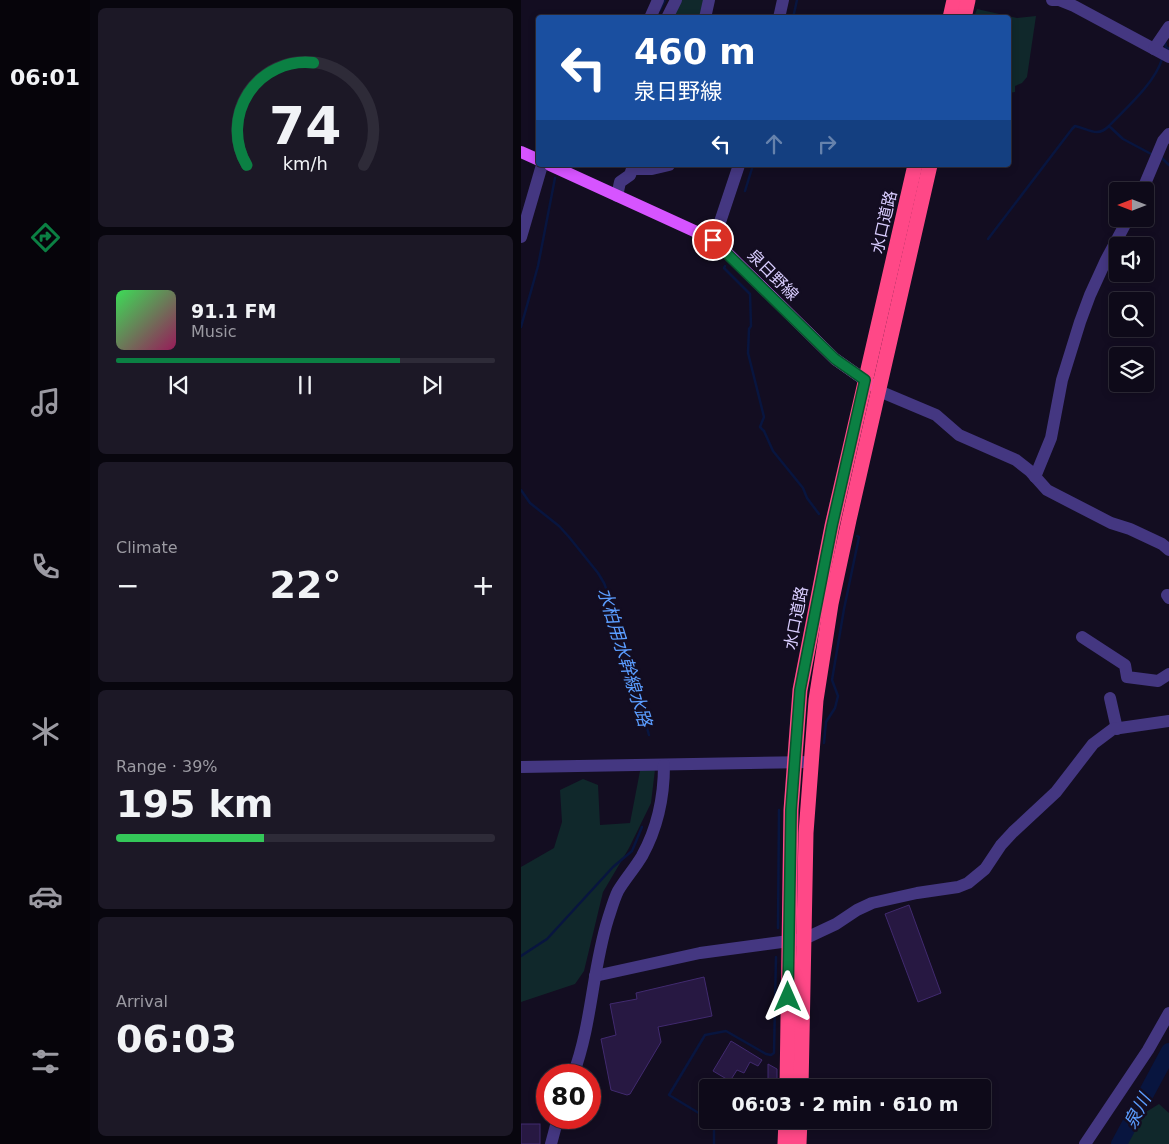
<!DOCTYPE html>
<meta charset="utf-8">
<style>
:root{--surface:#0e0a19;--page:#1c1826;--text:#f1f3f6;--muted:#9b9aa2;--line:#2e2b38;--accent:#0b8043}
body{margin:0;font-family:"DejaVu Sans","Noto Sans JP",sans-serif;background:var(--page);color:var(--text);height:100vh;display:flex;flex-direction:column;font-size:19px;white-space:nowrap}
*{box-sizing:border-box;margin:0}
p{font-size:16px;color:var(--muted)}
.icon{flex:none;width:28px;height:28px;fill:none;stroke:currentColor;stroke-width:2;stroke-linecap:round;stroke-linejoin:round}
.map{position:relative;flex:1;overflow:hidden}
.side{display:flex;flex-direction:column;gap:8px;padding:8px;background:#08060e;width:431px}
.side>*{flex:none}
.banner{position:absolute;left:15px;top:15px;width:475px;height:152px;border-radius:5px;box-shadow:0 2px 8px #0003,0 0 0 1px var(--line);background:#1a4fa0;color:#fff;overflow:hidden}
.needle{width:32px;rotate:270deg}
.buttons{position:absolute;left:588px;top:182px;display:grid;gap:10px}
.buttons a{display:grid;place-items:center;width:45px;height:45px;border-radius:5px;background:var(--surface);box-shadow:0 2px 8px #0003,0 0 0 1px var(--line);font-size:25px}
.speed{position:absolute;left:15px;top:1064px;display:flex;gap:10px;font-size:25px;font-weight:700;text-align:center}
.speed>*{display:grid;place-content:center;width:65px;height:65px;border-radius:50%;background:var(--surface);box-shadow:0 2px 8px #0003,0 0 0 1px var(--line);line-height:1}
.speed .limit{border:8px solid #d22;background:#fff;color:#111}
.pin{position:absolute;display:grid;place-items:center;width:42px;height:42px;color:#fff;margin:-21px;border:2px solid #fff;border-radius:50%;box-shadow:0 1px 5px #0007}
.me{position:absolute;width:55px;margin:-28px;rotate:0deg;stroke-linejoin:round;filter:drop-shadow(0 0 4px #0008)}
.turn{display:flex;align-items:center;gap:18px;height:105px;padding:0 15px;font-size:22px}
.turn .icon{width:65px;height:65px;stroke-width:2.5}
.turn b{display:block;font-size:35px;line-height:42px}
.lanes{display:flex;align-items:center;height:48px;padding:0 15px;background:#0003;justify-content:center;gap:25px;direction:ltr}
.lanes .off{opacity:.35}
.big{font-size:38px;font-weight:600;line-height:1.1}
.side .widget{flex:1;display:flex;flex-direction:column;justify-content:center;gap:8px;min-width:0;padding:0 18px;border-radius:8px;background:var(--page)}
.side .dial{align-items:center;gap:0}
.dial svg{height:130px;overflow:visible;fill:none;stroke:var(--line);stroke-width:7;stroke-linecap:round;text-anchor:middle}
.dial text{fill:var(--text);stroke:none}
.song{display:flex;align-items:center;gap:15px}
.cover{width:60px;height:60px;border-radius:8px;background:linear-gradient(135deg,hsl(130 70% 55%),hsl(330 70% 35%))}
.played{height:5px;border-radius:2px;background:linear-gradient(90deg,var(--accent) 75%,var(--line) 75%)}
.keys{display:flex;justify-content:space-around;direction:ltr}
.heat{display:flex;justify-content:space-between;align-items:center;font-size:28px;direction:ltr}
.charge{height:8px;border-radius:4px;background:linear-gradient(90deg,#34c759 39%,var(--line) 0)}
.trip{position:absolute;left:178px;top:1079px;width:292px;height:50px;border-radius:5px;background:var(--surface);box-shadow:0 2px 8px #0003,0 0 0 1px var(--line);font-weight:600;line-height:50px;text-align:center}
main{display:flex;flex:1;min-height:0}
.tabs{display:flex;flex-direction:column;width:90px;justify-content:space-around;align-items:center;background:#06040a;color:var(--muted)}
.tabs .icon{width:35px;height:35px}
.tabs .selected{color:var(--accent)}
.tabs b{font-size:22px;color:var(--text)}
.map>svg:first-child{display:block}
</style>
<main>
<nav class="tabs">
<b>06:01</b>
<svg class="icon selected" aria-label="directions" viewBox="0 0 24 24"><path d="M12 3l9 9-9 9-9-9zM9 14v-3h6M13 9l2 2-2 2"/></svg>
<svg class="icon" aria-label="music" viewBox="0 0 24 24"><path d="M9 18V5l10-2v13"/><circle cx="6" cy="18" r="3"/><circle cx="16" cy="16" r="3"/></svg>
<svg class="icon" aria-label="phone" viewBox="0 0 24 24"><path d="M5 4h4l2 5-3 2q2 4 5 5l2-3 5 2v4C11 20 4 13 5 4z"/></svg>
<svg class="icon" aria-label="climate" viewBox="0 0 24 24"><path d="M12 3v18M4 7l16 10M4 17L20 7"/></svg>
<svg class="icon" aria-label="car" viewBox="0 0 24 24"><path d="M5 17H2v-5l4-1 3-4h7l3 4 3 1v5h-3M9 17h6M6 11h13"/><circle cx="7" cy="17" r="2"/><circle cx="17" cy="17" r="2"/></svg>
<svg class="icon" aria-label="filters" viewBox="0 0 24 24"><path d="M4 7h16M4 17h16"/><circle cx="9" cy="7" r="2"/><circle cx="15" cy="17" r="2"/></svg>
</nav>
<section class="side">
<div class="widget dial"><svg viewBox="0 0 100 80">
<path d="M14 69A42 42 0 1 1 86 69"/>
<path d="M14 69A42 42 0 0 1 55 6" stroke="#0b8043"/>
<text x="50" y="56" font-size="32" font-weight="700">74</text>
<text x="50" y="72" font-size="11">km/h</text>
</svg></div>
<div class="widget">
<div class="song"><i class="cover"></i><div><b>91.1 FM</b><p>Music</p></div></div>
<div class="played"></div>
<div class="keys"><svg class="icon" aria-label="previous" viewBox="0 0 24 24"><path d="M18 5L8 12l10 7zM5 5v14"/></svg><svg class="icon" aria-label="pause" viewBox="0 0 24 24"><path d="M8 5v14M16 5v14"/></svg><svg class="icon" aria-label="next" viewBox="0 0 24 24"><path d="M6 5l10 7-10 7zM19 5v14"/></svg></div>
</div>
<div class="widget"><p>Climate</p>
<div class="heat"><a>−</a><b class="big">22°</b><a>+</a></div>
</div>
<div class="widget"><p>Range · 39%</p><b class="big">195 km</b><div class="charge"></div></div>
<div class="widget"><p>Arrival</p><b class="big">06:03</b></div>
</section>
<div class="map">
<svg width="648" height="1144" viewBox="0 0 648 1144">
<rect width="100%" height="100%" fill="#130d21"/>
<g fill="#10282b">
<path d="M156,0H184L180,17L147,18Z"/>
<path d="M456,9L496,18L515,16L506,77L501,83L494,86V92L488,93V18L453,17Z"/>
<path d="M124,759L135,761L130,803L108,848L82,892L63,971L54,984L0,1002V867L33,848L41,822L39,790L62,779L77,785L79,825L109,823L119,771Z"/>
<path d="M638,1104L648,1113V1144H605L617,1117Z"/>
</g>
<g fill="none" stroke-linecap="round" stroke-linejoin="round">
<g stroke="#08153f" stroke-width="2.5">
<path d="M139,10L144,0"/>
<path d="M272,18L276,0"/>
<path d="M644,41L645,47L648,49"/>
<path d="M632,155L602,139L588,126C605,108 634,83 641,59"/>
<path d="M640,157L648,165"/>
<path d="M224,191L232,165"/>
<path d="M467,239L551,129L554,126C568,129 576,138 588,126"/>
<path d="M204,266L203,268L229,294L230,326L228,329L227,353L243,417L239,427L243,431L252,451L282,488L286,498L298,514"/>
<path d="M0,327L17,266L34,178"/>
<path d="M0,490L9,503L38,526L48,537L77,573L83,583L93,609L128,735"/>
<path d="M303,743L305,722L314,708L317,696L311,680L323,609L338,537L336,536"/>
<path d="M257,928L258,810"/>
<path d="M0,956L26,939L92,867L111,851L121,827"/>
<path d="M186,1118L148,1095L184,1035L205,1031L245,1054L250,1055L253,1053L255,957"/>
<path d="M189,1120L193,1126V1144"/>
</g>
<path stroke="#08153f" stroke-width="16" d="M598,1144L648,1051"/>
</g>
<g fill="#271842" stroke="#412a6f">
<path d="M388,905L420,993L397,1002L364,914Z"/>
<path d="M183,977L191,1016L137,1027L140,1042L109,1094L106,1095L90,1090L80,1039L95,1035L89,1004L116,999L115,993Z"/>
<path d="M210,1041L241,1060L237,1066L229,1062L223,1073L216,1070L209,1081L192,1071Z"/>
<path d="M247,1064L256,1069V1086L247,1081Z"/>
<rect x="0" y="1124" width="19" height="20"/>
</g>
<g fill="none" stroke-linecap="round" stroke-linejoin="round">
<g stroke="#443781" stroke-width="12">
<path d="M531,0H538L553,6L648,57"/>
<path d="M129,18L137,0"/>
<path d="M146,18L155,0"/>
<path d="M184,18L188,0"/>
<path d="M258,18L262,0"/>
<path d="M633,49L648,27"/>
<path d="M621,191L642,141L648,134"/>
<path d="M96,196L99,182L109,175L111,169H131L148,165"/>
<path d="M0,237L21,165"/>
<path d="M193,240L218,165"/>
<path d="M358,391L415,415L438,435L495,460L509,471L526,490L590,523L609,529L641,544L648,550"/>
<path d="M514,477L530,438L541,380L559,322L569,295L585,260L607,219"/>
<path d="M646,595L648,598"/>
<path d="M561,637L604,665L606,677L637,681L648,674"/>
<path d="M589,698L596,729"/>
<path d="M0,767L290,762"/>
<path d="M74,976L179,953L283,939L315,924L336,910L351,903L396,893L437,887L447,883L464,869L480,845L492,832L535,792L572,744L592,729L648,721"/>
<path d="M52,1075C71,1025 71,970 87,919C90,910 93,899 97,891C104,879 114,868 121,856C137,827 143,798 143,765"/>
<path d="M30,1144L37,1118"/>
<path d="M564,1144L627,1050L648,1013"/>
</g>
<g stroke="#d654ff" stroke-width="12">
<path d="M0,152L18,160"/>
<path d="M29,165L193,240L314,359L351,385"/>
</g>
<g stroke="#ff4887" stroke-width="15">
<path d="M429,18L433,0"/>
<path d="M443,18L447,0"/>
<path d="M266,1088L270,810L279,690L311,526L394,165"/>
<path d="M280,1088L285,833L295,700L310,604L328,520L409,165"/>
<path d="M264,1144L265,1120"/>
<path d="M278,1144L279,1120"/>
</g>
</g>
<g fill="none" stroke-linecap="round" stroke-linejoin="round">
<defs>
<path id="route" d="M192,240L314,359L344,380L311,526L279,690L270,810L267,997"/>
</defs>
<use href="#route" stroke="#07532c" stroke-width="12"/>
<use href="#route" stroke="#0b8043" stroke-width="9"/>
</g>
<g text-anchor="middle" dominant-baseline="central" stroke-width="5" stroke-linejoin="round" paint-order="stroke">
<g font-size="16" fill="#d9cdff" stroke="#130d21">
<text transform="translate(363 222) rotate(-77)">水口道路</text>
<text transform="translate(252 275) rotate(45)">泉日野線</text>
<text transform="translate(275 618) rotate(-79)">水口道路</text>
</g>
<g font-size="18" font-style="italic" fill="#5b9dff" stroke="#130d21">
<text transform="translate(104 657) rotate(73)">水柏用水幹線水路</text>
<text transform="translate(616 1111) rotate(-62)">泉川</text>
</g>
</g>
</svg>
<div class="buttons">
<a><svg class="needle" viewBox="-14 -14 28 28"><path d="M0-13l5 13h-10z" fill="#e53935"/><path d="M0 13l5-13h-10z" fill="#9b9aa2"/></svg></a>
<a><svg class="icon" aria-label="sound" viewBox="0 0 24 24"><path d="M4 9h4l5-4v14l-5-4H4zM17 9q2 3 0 6"/></svg></a>
<a><svg class="icon" aria-label="search" viewBox="0 0 24 24"><circle cx="10" cy="10" r="6"/><path d="M15 15l6 6"/></svg></a>
<a><svg class="icon" aria-label="layers" viewBox="0 0 24 24"><path d="M12 4l9 5-9 5-9-5zM3 14l9 5 9-5"/></svg></a>
</div>
<div class="speed"><div class="limit">80</div></div>
<div class="pin" style="left:192px;top:240px;background:#d93025"><svg class="icon" aria-label="arrive" viewBox="0 0 24 24"><path d="M6 21V4h12l-3 4 3 4H6"/></svg></div>
<svg class="me" style="left:267px;top:997px" viewBox="-20 -20 40 40"><path d="M0-17L14 15 0 8-14 15z" fill="#0b8043" stroke="#fff" stroke-width="4"/></svg>
<div class="trip">06:03 · 2 min · 610 m</div>
<div class="banner">
<div class="turn"><svg class="icon" aria-label="left" viewBox="0 0 24 24"><path d="M17 20v-9H6M10 6l-5 5 5 5"/></svg><div><b>460 m</b>泉日野線</div></div>
<div class="lanes"><svg class="icon" aria-label="left" viewBox="0 0 24 24"><path d="M17 20v-9H6M10 6l-5 5 5 5"/></svg><svg class="icon off" aria-label="ahead" viewBox="0 0 24 24"><path d="M12 20V5M6 11l6-6 6 6"/></svg><svg class="icon off" aria-label="right" viewBox="0 0 24 24"><path d="M7 20v-9h11M14 6l5 5-5 5"/></svg></div>
</div>
</div>
</main>
